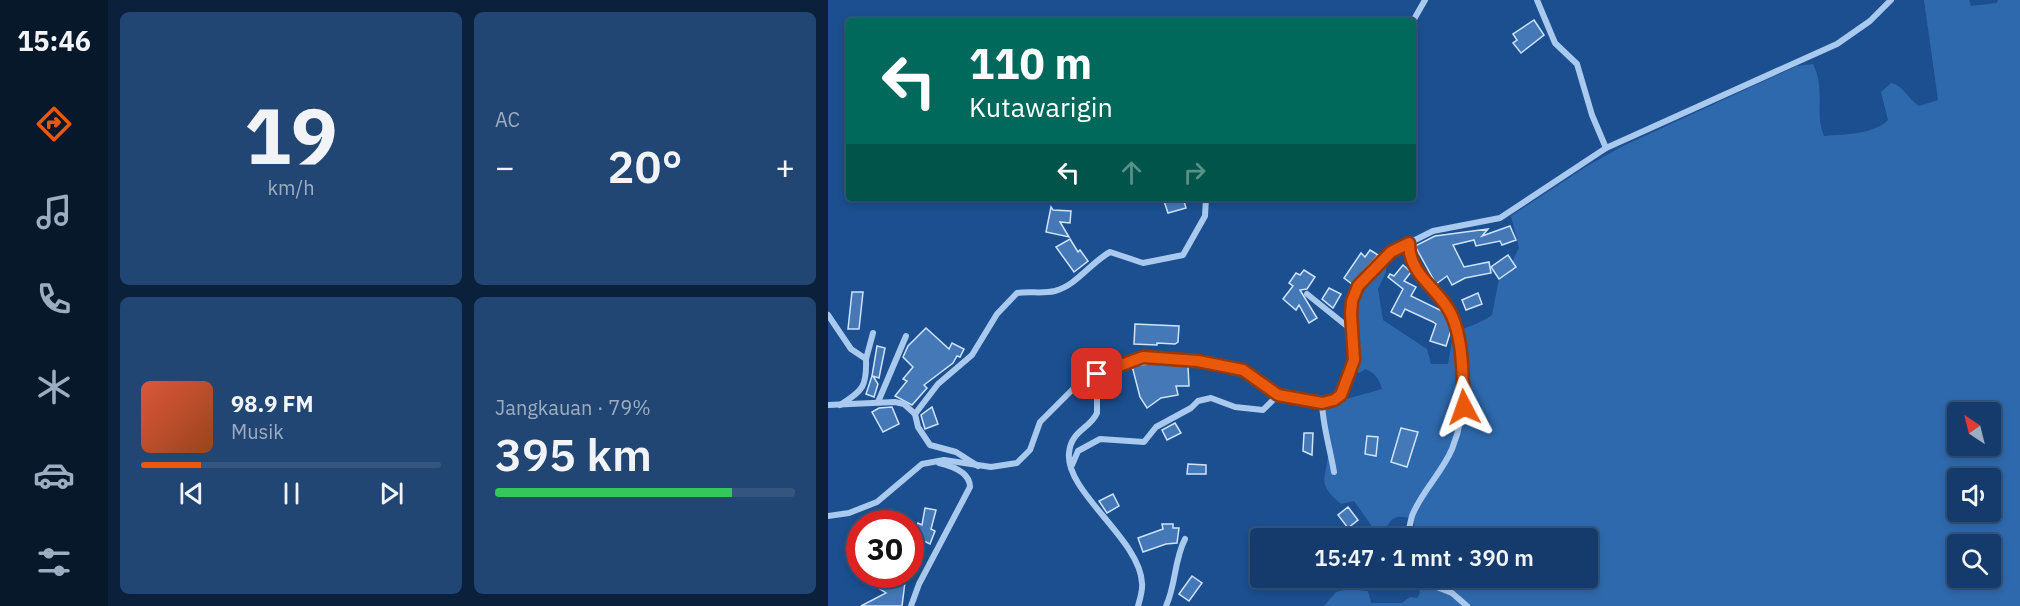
<!DOCTYPE html>
<html lang="id">
<meta charset="utf-8">
<style>
:root{--surface:#143b6b;--page:#214673;--text:#f1f3f6;--muted:#9dadc1;--line:#33557e;--accent:#ea580c}
body{margin:0;font-family:"IBM Plex Sans",sans-serif;background:var(--page);color:var(--text);height:100vh;display:flex;flex-direction:column;font-size:22px;white-space:nowrap}
*{box-sizing:border-box;margin:0}
p{font-size:20px;color:var(--muted)}
.icon{flex:none;width:33px;height:33px;fill:none;stroke:currentColor;stroke-width:2;stroke-linecap:round;stroke-linejoin:round}
.map{position:relative;flex:1;overflow:hidden}
.panel{display:flex;flex-direction:column;gap:12px;padding:12px;background:#0b203b;width:720px}
.panel>*{flex:none}
.banner{position:absolute;left:18px;top:18px;width:570px;height:183px;border-radius:6px;box-shadow:0 3px 9px #0003,0 0 0 2px var(--line);background:#00695c;color:#fff;overflow:hidden}
.needle{width:39px;rotate:325deg}
.buttons{position:absolute;left:1119px;top:402px;display:grid;gap:12px}
.buttons a{display:grid;place-items:center;width:54px;height:54px;border-radius:6px;background:var(--surface);box-shadow:0 3px 9px #0003,0 0 0 2px var(--line);font-size:30px}
.speed{position:absolute;left:18px;top:510px;display:flex;gap:12px;font-size:30px;font-weight:700;text-align:center}
.speed>*{display:grid;place-content:center;width:78px;height:78px;border-radius:50%;background:var(--surface);box-shadow:0 3px 9px #0003,0 0 0 2px var(--line);line-height:1}
.speed .limit{border:9px solid #d22;background:#fff;color:#111}
.pin{position:absolute;display:grid;place-items:center;width:51px;height:51px;color:#fff;margin:-26px;border-radius:12px;box-shadow:0 3px 9px #0006}
.me{position:absolute;width:66px;margin:-33px;rotate:356deg;stroke-linejoin:round;filter:drop-shadow(0 0 4px #0008)}
.turn{display:flex;align-items:center;gap:21px;height:126px;padding:0 24px;font-size:27px}
.turn .icon{width:78px;height:78px;stroke-width:2.5}
.turn b{display:block;font-size:42px;line-height:51px}
.lanes{display:flex;align-items:center;height:57px;padding:0 24px;background:#0003;justify-content:center;gap:30px;direction:ltr}
.lanes .off{opacity:.35}
.big{font-size:45px;font-weight:600;line-height:1.1}
.panel .card{flex:1;display:flex;flex-direction:column;justify-content:center;gap:9px;min-width:0;padding:0 21px;border-radius:9px;background:var(--page)}
.panel .dial{align-items:center;gap:0}
.dial b{font-size:78px;line-height:1}
.song{display:flex;align-items:center;gap:18px}
.cover{width:72px;height:72px;border-radius:9px;background:linear-gradient(135deg,hsl(10 70% 55%),hsl(20 70% 35%))}
.played{height:6px;border-radius:3px;background:linear-gradient(90deg,var(--accent) 20%,var(--line) 20%)}
.keys{display:flex;justify-content:space-around;direction:ltr}
.heat{display:flex;justify-content:space-between;align-items:center;font-size:33px;direction:ltr}
.charge{height:9px;border-radius:4px;background:linear-gradient(90deg,#34c759 79%,var(--line) 0)}
.panel .tiles{flex:1;display:grid;gap:12px;grid-template-columns:repeat(2,1fr)}
.trip{position:absolute;left:422px;top:528px;width:348px;height:60px;border-radius:6px;background:var(--surface);box-shadow:0 3px 9px #0003,0 0 0 2px var(--line);font-weight:600;line-height:60px;text-align:center}
main{display:flex;flex:1;min-height:0}
.menu{display:flex;flex-direction:column;width:108px;justify-content:space-around;align-items:center;background:#08182b;color:var(--muted)}
.menu .icon{width:42px;height:42px}
.menu .on{color:var(--accent)}
.menu b{font-size:27px;color:var(--text)}
.map>svg:first-child{display:block}
</style>
<main>
<nav class="menu">
<b>15:46</b>
<svg class="icon on" aria-label="directions" viewBox="0 0 24 24"><path d="M12 3l9 9-9 9-9-9zM9 14v-3h6M13 9l2 2-2 2"/></svg>
<svg class="icon" aria-label="music" viewBox="0 0 24 24"><path d="M9 18V5l10-2v13"/><circle cx="6" cy="18" r="3"/><circle cx="16" cy="16" r="3"/></svg>
<svg class="icon" aria-label="phone" viewBox="0 0 24 24"><path d="M5 4h4l2 5-3 2q2 4 5 5l2-3 5 2v4C11 20 4 13 5 4z"/></svg>
<svg class="icon" aria-label="climate" viewBox="0 0 24 24"><path d="M12 3v18M4 7l16 10M4 17L20 7"/></svg>
<svg class="icon" aria-label="car" viewBox="0 0 24 24"><path d="M5 17H2v-5l4-1 3-4h7l3 4 3 1v5h-3M9 17h6M6 11h13"/><circle cx="7" cy="17" r="2"/><circle cx="17" cy="17" r="2"/></svg>
<svg class="icon" aria-label="filters" viewBox="0 0 24 24"><path d="M4 7h16M4 17h16"/><circle cx="9" cy="7" r="2"/><circle cx="15" cy="17" r="2"/></svg>
</nav>
<section class="panel">
<div class="tiles">
<div class="card dial"><b>19</b><p>km/h</p></div>
<div class="card"><p>AC</p>
<div class="heat"><a>−</a><b class="big">20°</b><a>+</a></div>
</div>
<div class="card">
<div class="song"><i class="cover"></i><div><b>98.9 FM</b><p>Musik</p></div></div>
<div class="played"></div>
<div class="keys"><svg class="icon" aria-label="previous" viewBox="0 0 24 24"><path d="M18 5L8 12l10 7zM5 5v14"/></svg><svg class="icon" aria-label="pause" viewBox="0 0 24 24"><path d="M8 5v14M16 5v14"/></svg><svg class="icon" aria-label="next" viewBox="0 0 24 24"><path d="M6 5l10 7-10 7zM19 5v14"/></svg></div>
</div>
<div class="card"><p>Jangkauan · 79%</p><b class="big">395 km</b><div class="charge"></div></div>
</div>
</section>
<div class="map">
<svg width="1192" height="606" viewBox="0 0 1192 606">
<rect width="100%" height="100%" fill="#1b4f8f"/>
<path fill="#2e69ad" fill-rule="evenodd" d="M1096,0H1141L1143,6L1169,3L1170,0H1192V606H496L508,592L519,589L540,591L543,603H574L582,597L589,598L592,593L588,578H759V538H587L586,520C566,512 560,519 556,538H544L543,525L526,501L513,504C487,483 499,478 500,453C500,438 498,421 497,405L554,389C551,379 548,374 538,369L531,373L528,371L527,303L536,287L553,269L558,267V272L550,289L555,320L599,349L603,364H620L625,335C637,326 651,325 664,315L671,279L681,268L691,248L683,216L759,166L795,146L969,66L985,64C998,90 986,112 996,136C1017,134 1044,135 1060,120L1053,92L1063,83C1076,86 1080,99 1091,106L1110,100ZM1130,412H1162V446H1130ZM1130,478H1162V512H1130ZM1130,544H1162V578H1130Z"/>
<g fill="#4478b7" stroke="#cfe3fa" stroke-width="1.5">
<path d="M706,20L716,35L693,53L685,43L689,40L685,34Z"/>
<path d="M335,198H355L358,208L340,213Z"/>
<path d="M223,207L225,210L243,211L242,223L232,222L241,237L218,232Z"/>
<path d="M682,226L688,240L674,245L672,241L648,246L646,240L625,245L636,267L661,262L663,273L637,278L624,285L619,276L608,284L587,246L607,236L660,229L654,236Z"/>
<path d="M242,239L250,252L252,250L260,261L246,272L228,247Z"/>
<path d="M542,250L550,255L524,284L516,278L533,253L537,257Z"/>
<path d="M680,255L688,267L671,279L663,267Z"/>
<path d="M575,265L583,272L576,281L588,287L583,296L618,313L623,330L618,346L602,341L608,324L605,322L577,309L573,317L563,312L575,289L560,277L562,274L566,276Z"/>
<path d="M476,270L487,277L479,289L472,290L489,318L481,323L471,305L468,310L455,299L465,286L461,283L468,273L472,275Z"/>
<path d="M501,288L513,294L505,308L494,299Z"/>
<path d="M24,292H35L31,329H20Z"/>
<path d="M650,293L654,304L638,310L634,300Z"/>
<path d="M307,324L351,326L350,342L347,344L329,343V345L306,344Z"/>
<path d="M98,328L121,349L124,343L136,349L132,357L129,356L125,363L96,385L99,388L84,405L67,396L79,381L75,379L85,367L75,357L80,346Z"/>
<path d="M49,346L57,348L51,378L45,376L50,384L46,397L38,394L44,376Z"/>
<path d="M328,363L360,366L361,386H348L350,395L333,398L319,408L312,397L304,366Z"/>
<path d="M64,407L71,424L55,432L44,412L51,408Z"/>
<path d="M104,407L110,424L97,429L93,415Z"/>
<path d="M347,423L353,433L339,440L334,430Z"/>
<path d="M573,428L590,432L579,467L563,462Z"/>
<path d="M476,433H485L484,455L475,451Z"/>
<path d="M539,436L550,437L548,456L537,454Z"/>
<path d="M360,464L378,465V474H359Z"/>
<path d="M285,494L291,506L279,513L271,501Z"/>
<path d="M520,507L530,520L520,528L510,515Z"/>
<path d="M97,508L108,510L103,529L107,531L102,544L96,541L82,565V540L90,523L94,525Z"/>
<path d="M334,524H345V528H351L349,543L338,544L315,552L310,538L335,529Z"/>
<path d="M56,574H78L74,606H33L58,593L49,587Z"/>
<path d="M364,576L374,583L361,601L351,594Z"/>
</g>
<g fill="none" stroke-linecap="round" stroke-linejoin="round">
<g stroke="#a9c9ee" stroke-width="6">
<path d="M709,0L727,43L749,64L764,115L778,148"/>
<path d="M585,21L597,0"/>
<path d="M479,294L525,331"/>
<path d="M0,315L23,349L38,359C39,386 35,391 12,405"/>
<path d="M38,359L45,333"/>
<path d="M269,374V413C262,429 243,430 241,453C237,492 312,539 314,583C315,590 312,599 310,606"/>
<path d="M50,402L78,336"/>
<path d="M494,403C495,427 502,448 506,472"/>
<path d="M0,405L67,402L76,404L87,414"/>
<path d="M244,465L250,451L272,439L316,442L328,427L363,408L370,401L383,398L407,407L435,410L450,395"/>
<path d="M150,466L128,452L102,445L90,427L87,414L110,384L144,355L169,314L189,293C202,291 214,294 227,291C249,285 262,263 282,252L315,263L355,255L377,216L378,198"/>
<path d="M0,516L21,513L49,502L94,464L116,460L163,467L189,463L202,450L212,422L247,387L284,367L315,357L390,363L415,370L450,395L494,403L506,400L513,395L526,360L524,301L530,286L563,252L605,231L672,218L778,148L1009,44L1042,21L1063,0"/>
<path d="M579,538C581,531 582,523 584,516C593,492 614,473 624,449C640,410 639,360 626,319C616,289 581,279 581,243"/>
<path d="M586,578L624,593L639,606"/>
<path d="M83,606L91,584L142,487C142,472 124,466 111,463"/>
<path d="M338,606C348,585 346,560 357,539"/>
</g>
</g>
<g fill="none" stroke-linecap="round" stroke-linejoin="round">
<defs>
<path id="route" d="M269,374L315,357L370,361L415,370L450,395L494,403L506,400L513,395L526,360L523,314L524,301L530,286L563,252L581,243C581,277 612,288 624,316C636,343 634,379 636,407"/>
</defs>
<use href="#route" stroke="#983908" stroke-width="15"/>
<use href="#route" stroke="#ea580c" stroke-width="10"/>
</g>
</svg>
<div class="buttons">
<a><svg class="needle" viewBox="-14 -14 28 28"><path d="M0-13l5 13h-10z" fill="#e53935"/><path d="M0 13l5-13h-10z" fill="#9dadc1"/></svg></a>
<a><svg class="icon" aria-label="sound" viewBox="0 0 24 24"><path d="M4 9h4l5-4v14l-5-4H4zM17 9q2 3 0 6"/></svg></a>
<a><svg class="icon" aria-label="search" viewBox="0 0 24 24"><circle cx="10" cy="10" r="6"/><path d="M15 15l6 6"/></svg></a>
</div>
<div class="speed"><div class="limit">30</div></div>
<div class="pin" style="left:269px;top:374px;background:#d93025"><svg class="icon" aria-label="arrive" viewBox="0 0 24 24"><path d="M6 21V4h12l-3 4 3 4H6"/></svg></div>
<svg class="me" style="left:636px;top:407px" viewBox="-20 -20 40 40"><path d="M0-17L14 15 0 8-14 15z" fill="#ea580c" stroke="#fff" stroke-width="4"/></svg>
<div class="trip">15:47 · 1 mnt · 390 m</div>
<div class="banner">
<div class="turn"><svg class="icon" aria-label="left" viewBox="0 0 24 24"><path d="M17 20v-9H6M10 6l-5 5 5 5"/></svg><div><b>110 m</b>Kutawarigin</div></div>
<div class="lanes"><svg class="icon" aria-label="left" viewBox="0 0 24 24"><path d="M17 20v-9H6M10 6l-5 5 5 5"/></svg><svg class="icon off" aria-label="ahead" viewBox="0 0 24 24"><path d="M12 20V5M6 11l6-6 6 6"/></svg><svg class="icon off" aria-label="right" viewBox="0 0 24 24"><path d="M7 20v-9h11M14 6l5 5-5 5"/></svg></div>
</div>
</div>
</main>
